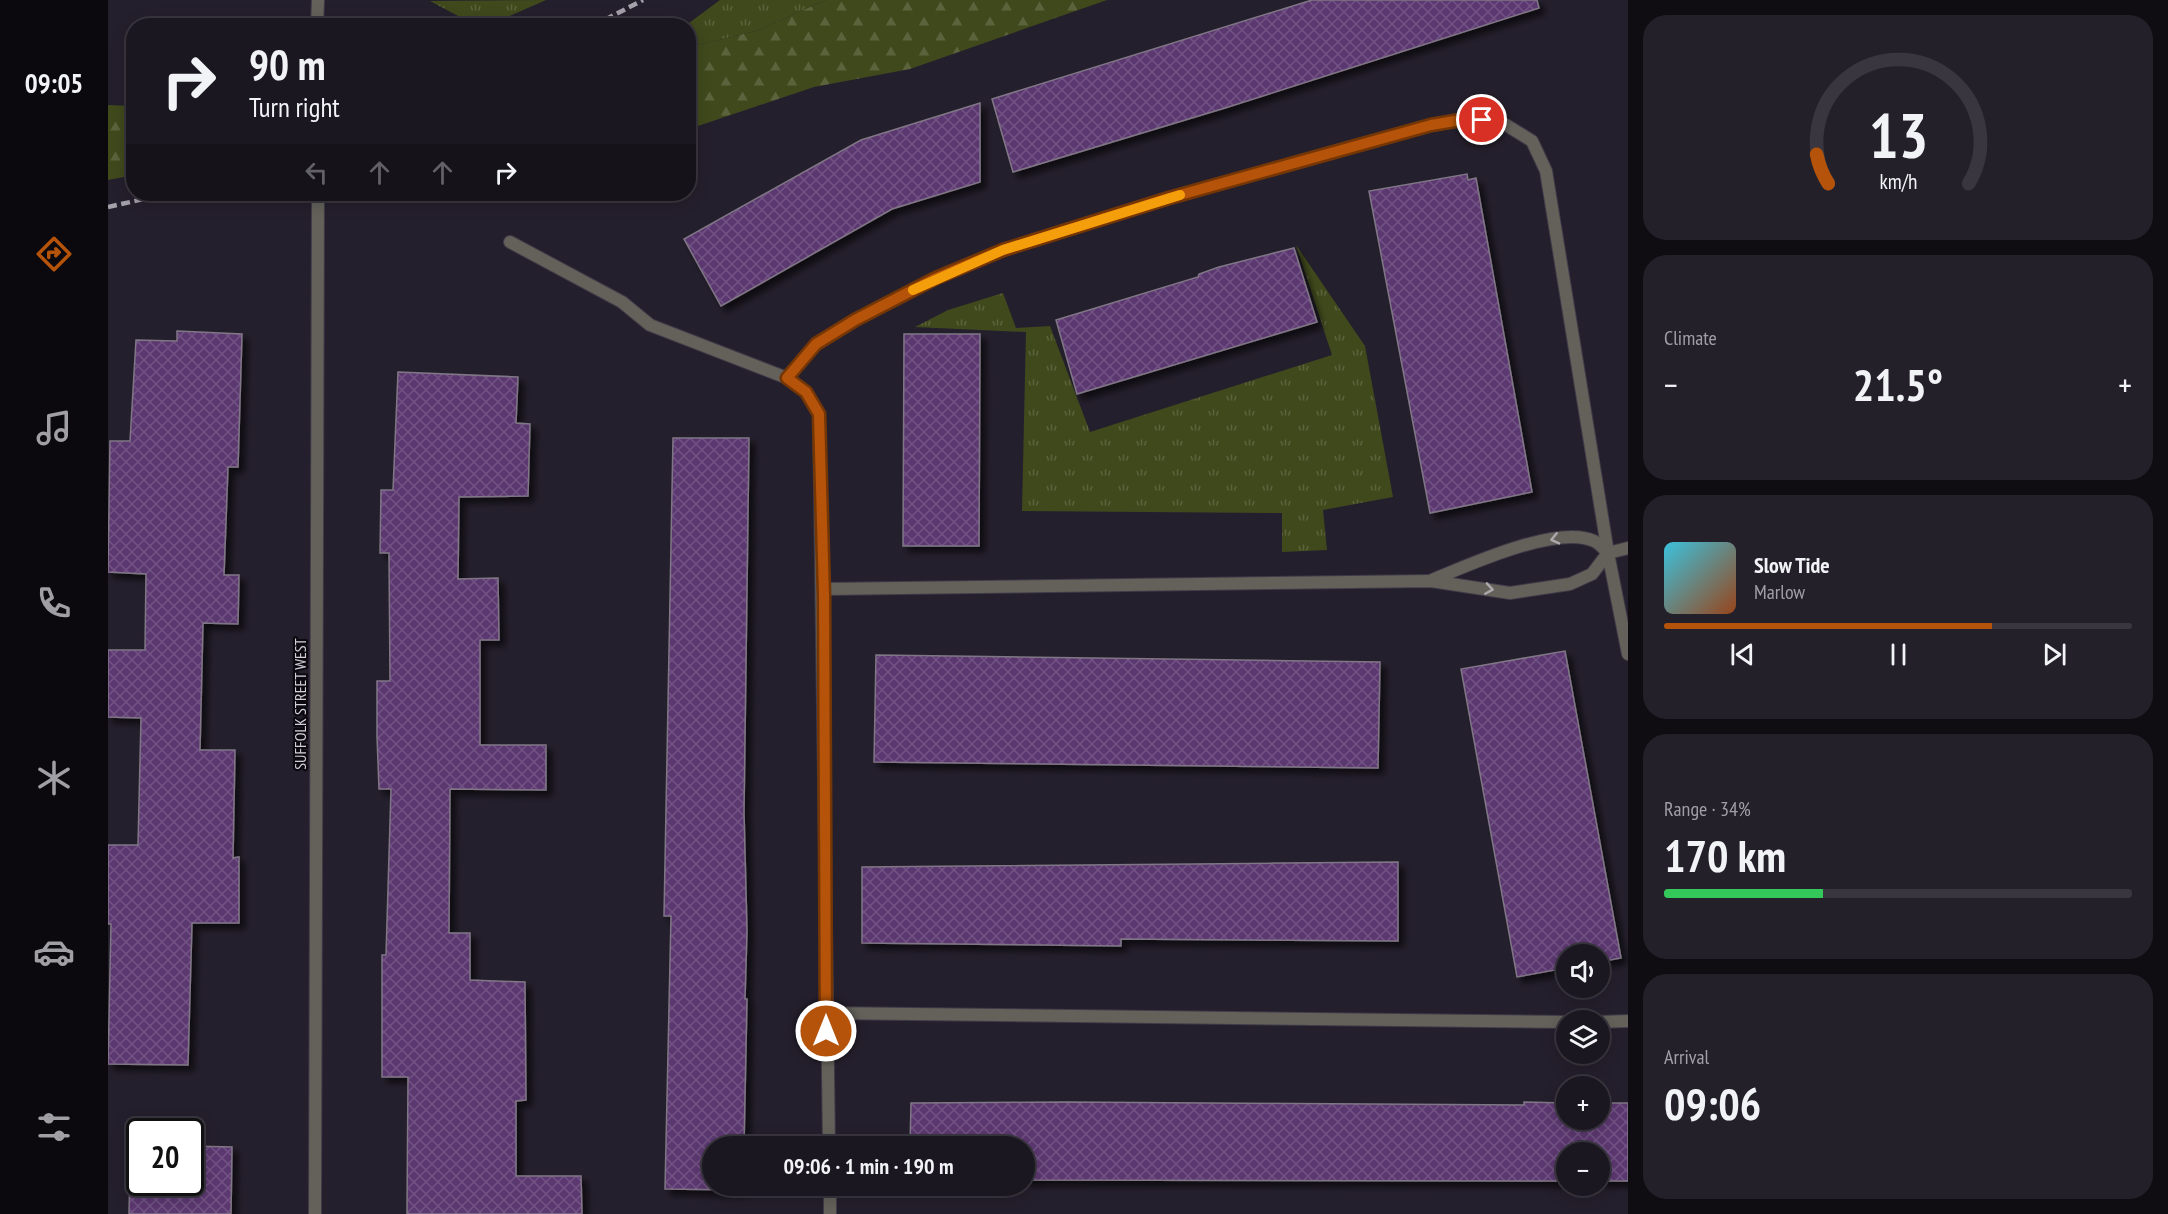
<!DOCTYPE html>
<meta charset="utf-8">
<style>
:root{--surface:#1b1721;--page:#24202a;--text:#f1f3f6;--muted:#a09fa5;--line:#39363f;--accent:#b45309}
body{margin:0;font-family:"PT Sans Narrow",sans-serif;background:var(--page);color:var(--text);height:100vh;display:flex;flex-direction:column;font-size:22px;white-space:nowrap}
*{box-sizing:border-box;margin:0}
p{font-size:20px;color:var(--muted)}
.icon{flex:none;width:33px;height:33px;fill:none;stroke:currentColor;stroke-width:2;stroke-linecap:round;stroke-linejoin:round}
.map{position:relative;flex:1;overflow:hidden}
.sheet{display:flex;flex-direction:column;gap:15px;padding:15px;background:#0f0d12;width:540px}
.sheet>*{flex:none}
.hud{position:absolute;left:18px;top:18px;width:570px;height:183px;border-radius:24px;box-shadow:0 3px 15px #0003,0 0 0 2px var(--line);background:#1b1721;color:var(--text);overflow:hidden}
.buttons{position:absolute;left:1448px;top:944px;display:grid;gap:12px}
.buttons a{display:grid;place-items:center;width:54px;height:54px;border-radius:50%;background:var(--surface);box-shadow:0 3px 15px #0003,0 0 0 2px var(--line);font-size:30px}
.speed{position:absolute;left:18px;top:1118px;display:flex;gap:12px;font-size:30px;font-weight:700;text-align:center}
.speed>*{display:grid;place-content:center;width:78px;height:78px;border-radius:50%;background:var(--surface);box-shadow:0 3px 15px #0003,0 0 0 2px var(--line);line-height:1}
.speed .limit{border:3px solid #111;border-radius:9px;background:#fff;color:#111}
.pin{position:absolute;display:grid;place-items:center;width:51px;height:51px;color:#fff;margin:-26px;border:3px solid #fff;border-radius:50%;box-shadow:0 2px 6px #0007}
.me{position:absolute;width:66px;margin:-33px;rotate:0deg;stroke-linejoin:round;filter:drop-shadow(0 0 4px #0008)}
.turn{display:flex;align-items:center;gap:21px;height:126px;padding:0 24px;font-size:27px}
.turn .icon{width:78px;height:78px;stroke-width:2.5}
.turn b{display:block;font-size:42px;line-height:51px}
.lanes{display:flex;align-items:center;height:57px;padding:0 24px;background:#0003;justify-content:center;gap:30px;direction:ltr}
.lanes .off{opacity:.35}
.big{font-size:45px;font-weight:800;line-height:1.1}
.sheet .widget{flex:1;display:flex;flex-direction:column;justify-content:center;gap:9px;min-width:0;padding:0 21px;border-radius:24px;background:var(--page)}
.sheet .dial{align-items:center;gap:0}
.dial svg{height:156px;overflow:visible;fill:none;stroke:var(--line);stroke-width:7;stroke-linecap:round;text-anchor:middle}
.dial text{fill:var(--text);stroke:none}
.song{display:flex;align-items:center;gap:18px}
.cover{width:72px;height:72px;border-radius:9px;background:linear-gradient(135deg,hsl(190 70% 55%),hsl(20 70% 35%))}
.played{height:6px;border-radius:3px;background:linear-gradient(90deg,var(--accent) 70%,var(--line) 70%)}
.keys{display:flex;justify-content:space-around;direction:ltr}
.heat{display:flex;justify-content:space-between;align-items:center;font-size:33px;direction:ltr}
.charge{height:9px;border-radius:4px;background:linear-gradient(90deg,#34c759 34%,var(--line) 0)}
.trip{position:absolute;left:594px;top:1136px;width:333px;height:60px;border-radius:30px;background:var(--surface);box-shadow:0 3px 15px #0003,0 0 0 2px var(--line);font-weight:800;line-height:60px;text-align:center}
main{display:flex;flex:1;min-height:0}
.tabs{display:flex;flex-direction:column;width:108px;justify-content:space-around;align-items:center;background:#0b090d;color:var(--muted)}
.tabs .icon{width:42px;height:42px}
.tabs .selected{color:var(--accent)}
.tabs b{font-size:27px;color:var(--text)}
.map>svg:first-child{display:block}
</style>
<main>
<nav class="tabs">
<b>09:05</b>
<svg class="icon selected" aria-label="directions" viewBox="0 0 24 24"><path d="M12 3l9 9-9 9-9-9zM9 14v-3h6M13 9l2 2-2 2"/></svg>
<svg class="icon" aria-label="music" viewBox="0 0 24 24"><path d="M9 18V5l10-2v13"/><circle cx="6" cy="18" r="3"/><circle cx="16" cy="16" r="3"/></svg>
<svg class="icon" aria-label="phone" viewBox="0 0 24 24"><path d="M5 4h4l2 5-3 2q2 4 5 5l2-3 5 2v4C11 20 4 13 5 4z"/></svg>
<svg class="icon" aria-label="climate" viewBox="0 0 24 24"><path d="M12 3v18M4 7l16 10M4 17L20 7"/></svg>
<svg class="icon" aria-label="car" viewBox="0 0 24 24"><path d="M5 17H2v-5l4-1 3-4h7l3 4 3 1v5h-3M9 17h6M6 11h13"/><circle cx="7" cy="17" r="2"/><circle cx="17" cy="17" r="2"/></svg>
<svg class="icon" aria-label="filters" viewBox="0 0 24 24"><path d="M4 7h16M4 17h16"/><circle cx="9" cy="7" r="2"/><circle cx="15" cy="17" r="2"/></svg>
</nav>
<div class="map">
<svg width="1520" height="1214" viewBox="0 0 1520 1214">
<defs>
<pattern id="grass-tufts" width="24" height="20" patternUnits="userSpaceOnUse" patternTransform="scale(1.5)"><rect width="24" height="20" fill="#40491c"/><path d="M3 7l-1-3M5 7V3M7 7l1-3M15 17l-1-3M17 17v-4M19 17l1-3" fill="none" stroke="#5b623c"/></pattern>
<pattern id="forest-firs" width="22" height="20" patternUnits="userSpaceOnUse" patternTransform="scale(1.5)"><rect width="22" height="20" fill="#40491c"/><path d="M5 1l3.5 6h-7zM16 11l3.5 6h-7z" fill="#5b623c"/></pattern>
<pattern id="building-cross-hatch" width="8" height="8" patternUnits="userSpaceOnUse" patternTransform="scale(1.5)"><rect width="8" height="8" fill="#5c3770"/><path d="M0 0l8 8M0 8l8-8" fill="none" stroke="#725384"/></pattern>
<filter id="shadow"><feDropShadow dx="5.5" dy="5.5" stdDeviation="3" flood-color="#0009"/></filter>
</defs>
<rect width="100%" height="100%" fill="#241f2c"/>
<g fill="url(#grass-tufts)">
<path d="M438,0L379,26L367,25L322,1Z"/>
<path d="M612,0H718L648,31L581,47L580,26H577Z"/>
<path d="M1188,245L1257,346L1285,497L1215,510L1219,550L1174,552V513L914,511L918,332L807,327L840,310L895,293L908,328L942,326L982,432L1224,355Z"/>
</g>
<g fill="url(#forest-firs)">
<path d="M718,0H999L802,69L706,87L581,129V47L648,31Z"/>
<path d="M0,105L25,106L26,175L0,180Z"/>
</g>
<g fill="url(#building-cross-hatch)" stroke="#807786" stroke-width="1.5" filter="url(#shadow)">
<path d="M1204,0H1429L1431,8L1117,108L905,172L884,99Z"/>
<path d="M872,103V182L784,209L613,306L576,239L753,140Z"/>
<path d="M1359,174L1360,180L1368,178L1424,492L1322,513L1261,191Z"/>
<path d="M1186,248L1209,322L969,394L948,320L1090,277L1091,274L1111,267Z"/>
<path d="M69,331L134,334L130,467H120L116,575H131L130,624L95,623L92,750H127L125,858L131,857V923H84L80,1065L0,1064L3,924H0V845H30L33,718L0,717V650H37L38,574L0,572L2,441H22L28,340L69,341Z"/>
<path d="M796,334H872L871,546H795Z"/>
<path d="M290,372L410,377L408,423L422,424L420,496L351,497L350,579L390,578L391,640H372V745H438V790L342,789L341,933H362V980L417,982L418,1100L408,1101V1176H473L474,1214H299L300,1077H274V955H278L283,789H271L269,736V681H282L281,553H272L273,490H285Z"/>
<path d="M565,438H641L636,812L639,931L637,999H639L636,1146H604V1185H634V1190L557,1189L563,916H556Z"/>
<path d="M1457,651L1513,958L1491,962V954H1458V968L1409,977L1353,669Z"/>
<path d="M768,655L1272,662L1270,768L766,762Z"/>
<path d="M1290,862V941L1013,939V946L754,943V867Z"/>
<path d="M957,1102L1416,1105V1102L1458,1103V1119H1491V1103H1520V1181H1491V1152H1458V1181L916,1180V1146H802L803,1103Z"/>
<path d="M82,1146L124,1147L123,1214H21L22,1167H32V1182H82Z"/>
</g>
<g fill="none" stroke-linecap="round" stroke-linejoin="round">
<defs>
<g id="lane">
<path d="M402,242L514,302L542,325L679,378L698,392L711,414L721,1146"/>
<path d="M679,378L708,344L747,320L828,278L895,250L1061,198L1323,125L1364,118L1398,125L1424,141L1438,171L1500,553L1520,654"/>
<path d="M1324,580C1360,565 1450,524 1486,541C1491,543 1496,549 1500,553"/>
<path d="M715,589L1323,581L1402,593L1462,584L1484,574L1500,553L1520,548"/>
<path d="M718,1013L1458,1022"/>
<path d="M1491,1022L1520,1021"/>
<path d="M722,1185V1214"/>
</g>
<g id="street">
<path d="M209,26L210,0"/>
<path d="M207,1214L210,194"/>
</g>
</defs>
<use href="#lane" stroke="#403b48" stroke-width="14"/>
<use href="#street" stroke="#403b48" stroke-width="14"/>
<use href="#lane" stroke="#63615a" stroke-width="12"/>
<use href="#street" stroke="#63615a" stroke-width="12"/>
<g stroke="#a5a1ab" stroke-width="4.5" stroke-dasharray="9 4.5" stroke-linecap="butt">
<path d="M485,26L535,0"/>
<path d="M0,207L58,194"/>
</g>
</g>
<defs><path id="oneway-chevron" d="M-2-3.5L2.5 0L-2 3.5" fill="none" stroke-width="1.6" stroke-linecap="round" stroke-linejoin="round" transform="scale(1.5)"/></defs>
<g stroke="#aca9ad">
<use href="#oneway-chevron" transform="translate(1447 539) rotate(167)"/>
<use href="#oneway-chevron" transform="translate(1381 589) rotate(9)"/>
</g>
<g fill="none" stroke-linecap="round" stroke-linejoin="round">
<defs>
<path id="route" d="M718,1031L716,596L711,414L698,392L679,378L708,344L747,320L828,278L895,250L1061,198L1323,125L1364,118L1374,120"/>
</defs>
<use href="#route" stroke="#753606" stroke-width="15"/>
<use href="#route" stroke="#b45309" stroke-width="10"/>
<path stroke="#f59e0b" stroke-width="10" d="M805,290L895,250L1072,195"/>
</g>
<g text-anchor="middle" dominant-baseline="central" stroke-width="4.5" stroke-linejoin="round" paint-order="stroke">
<g font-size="16" fill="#d3d0d9" stroke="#0c0a10">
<text transform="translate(192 704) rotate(-90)">SUFFOLK STREET WEST</text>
</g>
</g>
</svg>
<div class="buttons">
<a><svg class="icon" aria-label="sound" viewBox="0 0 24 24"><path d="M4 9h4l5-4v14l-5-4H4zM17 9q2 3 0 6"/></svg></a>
<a><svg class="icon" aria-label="layers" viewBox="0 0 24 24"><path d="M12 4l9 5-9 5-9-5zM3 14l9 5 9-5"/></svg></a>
<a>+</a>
<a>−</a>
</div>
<div class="speed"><div class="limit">20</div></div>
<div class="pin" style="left:1374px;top:120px;background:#d93025"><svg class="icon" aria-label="arrive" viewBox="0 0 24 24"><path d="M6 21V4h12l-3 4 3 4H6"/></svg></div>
<svg class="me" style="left:718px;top:1031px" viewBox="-20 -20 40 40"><circle r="17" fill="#b45309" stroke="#fff" stroke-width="3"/><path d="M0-11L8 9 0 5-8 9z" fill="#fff"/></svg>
<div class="trip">09:06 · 1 min · 190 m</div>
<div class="hud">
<div class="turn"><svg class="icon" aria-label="right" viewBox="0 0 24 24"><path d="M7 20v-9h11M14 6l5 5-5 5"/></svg><div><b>90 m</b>Turn right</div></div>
<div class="lanes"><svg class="icon off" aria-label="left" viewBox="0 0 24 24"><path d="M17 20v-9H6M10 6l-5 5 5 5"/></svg><svg class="icon off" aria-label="ahead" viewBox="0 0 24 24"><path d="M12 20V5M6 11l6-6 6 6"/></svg><svg class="icon off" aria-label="ahead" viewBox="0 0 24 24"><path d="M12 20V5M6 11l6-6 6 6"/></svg><svg class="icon" aria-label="right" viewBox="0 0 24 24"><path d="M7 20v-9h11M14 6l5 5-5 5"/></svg></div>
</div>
</div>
<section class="sheet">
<div class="widget dial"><svg viewBox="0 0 100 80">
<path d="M14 69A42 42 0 1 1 86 69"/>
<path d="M14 69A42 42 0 0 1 8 54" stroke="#b45309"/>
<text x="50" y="56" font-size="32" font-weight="700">13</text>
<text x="50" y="72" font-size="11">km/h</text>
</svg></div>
<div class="widget"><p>Climate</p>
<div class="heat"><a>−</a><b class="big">21.5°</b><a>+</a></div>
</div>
<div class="widget">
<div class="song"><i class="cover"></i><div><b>Slow Tide</b><p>Marlow</p></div></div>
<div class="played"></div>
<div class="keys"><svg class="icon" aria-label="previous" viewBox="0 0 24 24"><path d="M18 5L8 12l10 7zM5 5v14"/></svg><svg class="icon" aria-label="pause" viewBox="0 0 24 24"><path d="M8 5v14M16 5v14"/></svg><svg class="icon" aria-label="next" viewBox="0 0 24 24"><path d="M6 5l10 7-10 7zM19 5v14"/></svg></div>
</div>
<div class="widget"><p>Range · 34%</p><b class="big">170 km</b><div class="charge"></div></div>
<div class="widget"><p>Arrival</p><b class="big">09:06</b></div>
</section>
</main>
